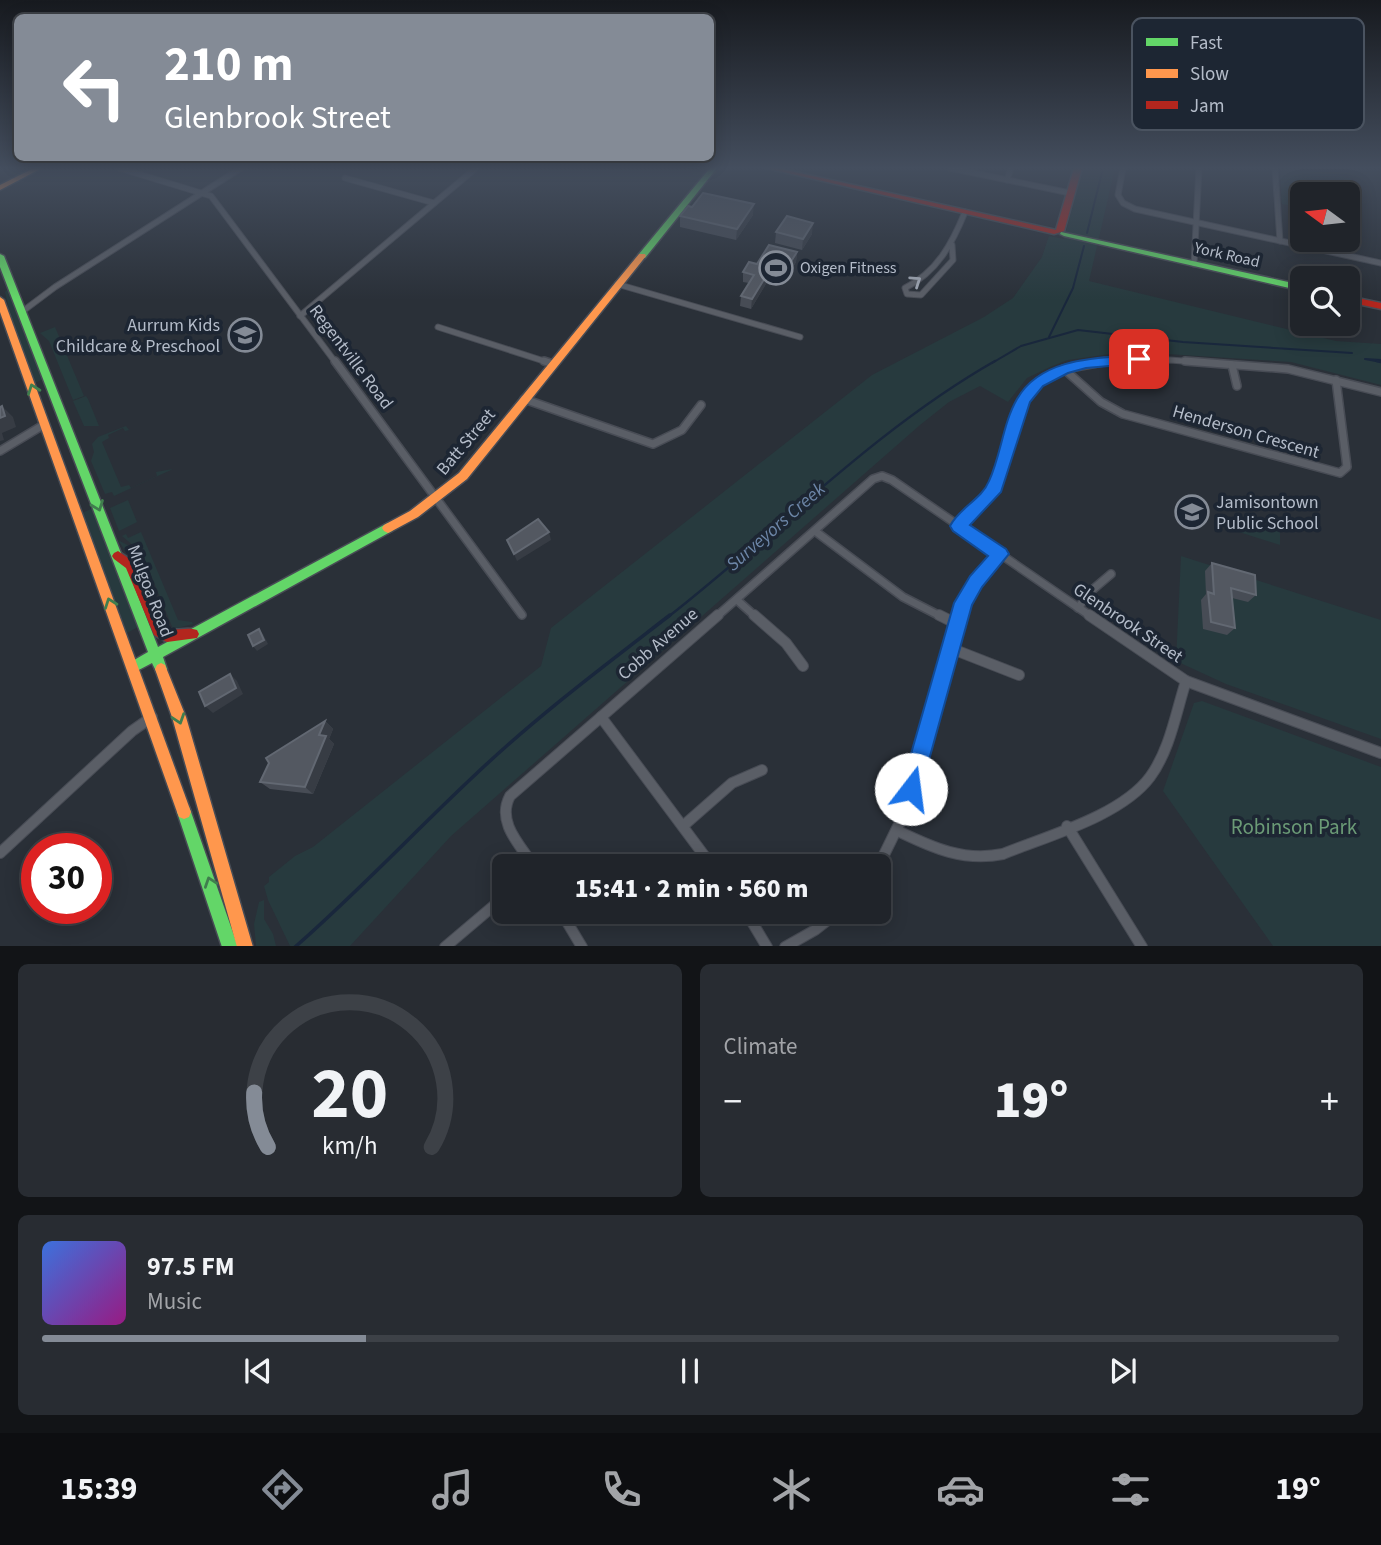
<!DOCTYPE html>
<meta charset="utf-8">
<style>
:root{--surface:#20242a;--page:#282c32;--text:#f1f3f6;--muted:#a2a4a8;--line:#3d4147;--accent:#848b96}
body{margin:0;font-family:"Source Sans 3",sans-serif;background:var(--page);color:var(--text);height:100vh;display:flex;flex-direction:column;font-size:26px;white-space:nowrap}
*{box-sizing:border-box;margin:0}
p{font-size:23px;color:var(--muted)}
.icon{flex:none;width:38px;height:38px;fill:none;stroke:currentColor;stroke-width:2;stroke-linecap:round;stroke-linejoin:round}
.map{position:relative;height:946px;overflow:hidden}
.panel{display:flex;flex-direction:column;gap:18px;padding:18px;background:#121417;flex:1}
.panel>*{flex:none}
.banner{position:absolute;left:14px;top:14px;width:700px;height:147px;border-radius:10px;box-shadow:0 4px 18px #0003,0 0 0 2px var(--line);background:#848b96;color:#fff;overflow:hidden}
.needle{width:46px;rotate:285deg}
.buttons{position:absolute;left:1290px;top:182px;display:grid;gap:14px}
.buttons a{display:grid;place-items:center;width:70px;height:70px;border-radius:10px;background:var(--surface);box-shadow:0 4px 18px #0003,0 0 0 2px var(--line);font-size:35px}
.speed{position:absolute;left:21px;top:833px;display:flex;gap:14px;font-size:35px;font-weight:700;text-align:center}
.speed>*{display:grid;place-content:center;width:91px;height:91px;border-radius:50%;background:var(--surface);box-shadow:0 4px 18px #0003,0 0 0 2px var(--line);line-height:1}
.speed .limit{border:10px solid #d22;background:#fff;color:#111}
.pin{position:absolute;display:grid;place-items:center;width:60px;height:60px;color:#fff;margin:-30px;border-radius:14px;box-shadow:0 4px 10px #0006}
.me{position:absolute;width:77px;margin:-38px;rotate:15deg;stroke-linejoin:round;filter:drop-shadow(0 0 5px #0008)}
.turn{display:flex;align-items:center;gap:24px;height:147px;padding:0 35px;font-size:32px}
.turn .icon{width:91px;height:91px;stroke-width:2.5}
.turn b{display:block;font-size:49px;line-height:60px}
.big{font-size:52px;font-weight:800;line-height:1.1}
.panel .widget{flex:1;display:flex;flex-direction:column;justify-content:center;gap:10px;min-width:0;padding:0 24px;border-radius:10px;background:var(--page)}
.panel .dial{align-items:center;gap:0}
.dial svg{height:182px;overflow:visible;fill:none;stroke:var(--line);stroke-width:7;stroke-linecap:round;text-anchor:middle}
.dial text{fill:var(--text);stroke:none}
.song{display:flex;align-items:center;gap:21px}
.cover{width:84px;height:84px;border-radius:10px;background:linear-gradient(135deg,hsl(220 70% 55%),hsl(310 70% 35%))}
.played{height:7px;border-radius:4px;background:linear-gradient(90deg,var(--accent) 25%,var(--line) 25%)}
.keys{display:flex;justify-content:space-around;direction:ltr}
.heat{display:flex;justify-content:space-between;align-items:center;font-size:38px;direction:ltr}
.panel .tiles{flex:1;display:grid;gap:18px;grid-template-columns:1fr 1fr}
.widget:last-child{grid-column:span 2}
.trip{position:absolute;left:492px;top:854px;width:399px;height:70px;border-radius:10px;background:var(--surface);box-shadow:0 4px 18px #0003,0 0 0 2px var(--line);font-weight:800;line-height:70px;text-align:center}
.tabs{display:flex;height:112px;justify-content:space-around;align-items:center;background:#0d0e11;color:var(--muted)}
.tabs .icon{width:49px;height:49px}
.tabs .on{color:var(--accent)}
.tabs b{font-size:32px;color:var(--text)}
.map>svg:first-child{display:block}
</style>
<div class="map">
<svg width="1381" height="947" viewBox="0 0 1381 947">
<rect width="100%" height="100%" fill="#2a3038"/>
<g fill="#273a3e">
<path d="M1083,168H1115L1089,281L1336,341L1381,344V385L1291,362L1167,354H1110L1068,360L1050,367L1027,378L1008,402L980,386L949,402L920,425L451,836L350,946H290L268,900L264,886L269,882V877L295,856L313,847L541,666L551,628L872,375L984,317L1013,298L1042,257L1049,236L1064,239Z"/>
<path d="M1280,168H1297L1351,178L1359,220L1348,217V194H1302V208L1282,204Z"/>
<path d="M10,287L43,379L35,383L12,321L5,292Z"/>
<path d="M55,327L84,396L73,400L49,341L40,333Z"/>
<path d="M86,396L88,399L99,426H84L73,401Z"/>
<path d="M126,426L129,430L125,431L123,428L108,435L109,438L102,442L121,487L129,485L131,488L157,476L156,472L173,469L114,496L112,492L105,494L91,461L94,452L92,444L98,437Z"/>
<path d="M128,500L137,522L119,531L110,508Z"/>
<path d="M93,508L138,627L127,633L82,513Z"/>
<path d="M1239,518L1280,530V545L1239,532Z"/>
<path d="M141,532L178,620L192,622L193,624L173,629L142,553L122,536L126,534L128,538Z"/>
<path d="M118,540L133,548L139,556L167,630L162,629L132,561Z"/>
<path d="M1181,556L1381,620V739L1226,684L1176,661Z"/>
<path d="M1202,701L1381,767V946H1273L1163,791L1194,703Z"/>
<path d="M264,900V919L273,934L276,946H256L254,924L259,902Z"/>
</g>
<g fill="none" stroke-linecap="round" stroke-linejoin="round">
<g stroke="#19273c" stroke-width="2">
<path d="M1087,233L1103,168"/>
<path d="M1049,337L1073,288L1084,246"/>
<path d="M1381,360L1365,359L1381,362"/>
<path d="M992,363L1021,346L1078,330L1183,342L1352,353"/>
</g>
<g stroke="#19273c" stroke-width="2.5">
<path d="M1377,361L1381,362"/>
<path d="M668,617C777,532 874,430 995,361"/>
</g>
<path stroke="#19273c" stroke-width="3.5" d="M295,947C358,892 415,831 476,774C537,716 604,666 670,615"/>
<defs>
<g id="street-far2">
<path d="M119,168L211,196L336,363"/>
<path d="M950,168L1070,193"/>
<path d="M1123,168L1118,195L1123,203L1135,209L1381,263"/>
<path d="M1275,168L1280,241"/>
<path d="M345,178L434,203"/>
<path d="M1007,180L1011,168"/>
<path d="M952,245L953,260L921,295L907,294L905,288C937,272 952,244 965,212"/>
<path d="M1194,264L1199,168"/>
<path d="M617,284L800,337"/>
<path d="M23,311L55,287L241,168"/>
<path d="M300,316L476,168"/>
<path d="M438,327L550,363"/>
<path d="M1098,363L1170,360L1208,363"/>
</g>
<g id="street-far1">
<path d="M335,361L522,615"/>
<path d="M544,361L553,364"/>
<path d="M1185,361L1288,369L1381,392"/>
<path d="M1232,365L1237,386"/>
<path d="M1064,369L1101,402L1123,414L1340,473L1347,467L1336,380"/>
<path d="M524,399L653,444L682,430L701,405"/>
<path d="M0,451L45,424"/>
<path d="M959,526L996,487L1023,400L1038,383L1064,369L1108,361"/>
<path d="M815,531L903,597L942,617"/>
<path d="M737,600L756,617"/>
<path d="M1078,608L1091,591L1111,574"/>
<path d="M716,617L873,479L882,476L892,480L1092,617"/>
<path d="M959,617C966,591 983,573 1000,554"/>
</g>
<g id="street">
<path d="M754,615L786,643L803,666"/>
<path d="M939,615L957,624"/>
<path d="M1089,615L1186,681L1381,753"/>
<path d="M950,648L1019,675"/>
<path d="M683,826L732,783L762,770"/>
<path d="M1067,826L1142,947"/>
<path d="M898,831C933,848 964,862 1003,854C1047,836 1121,816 1150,777C1170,750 1176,712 1186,681"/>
<path d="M0,853L132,731L152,717"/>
<path d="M534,866C520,845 496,822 510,796L601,717"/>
<path d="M712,866L601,717L718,615"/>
<path d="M878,867L905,812L960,615"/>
<path d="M561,912L582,947"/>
<path d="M746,912L767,947"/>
<path d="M445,947L504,897"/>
<path d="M785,947L815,930L838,912"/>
</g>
<g id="fast">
<path d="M710,168H717L645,258H639V254Z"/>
<path d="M1061,232L1302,285V291L1064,236L1060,234Z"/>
<path d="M0,254L4,256L158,647L384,525L388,523L392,525L394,528L392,531L163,657L167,669L165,673L161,675L157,673L152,663L133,673L129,671L127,667L129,663L148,652L0,267Z"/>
<path d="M184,805L189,807L191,812L238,947H222L177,812L179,807Z"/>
</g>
<g id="slow">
<path d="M34,168H42L0,190V185Z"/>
<path d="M639,254H645L646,256L467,479L418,517L392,531L388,533L384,531L382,528L384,525L410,511L459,473Z"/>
<path d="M0,297L4,300L191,812L189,817L184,819L179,817L177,812L0,312Z"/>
<path d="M161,663L165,665L186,717L253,947H237L172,717L155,669L157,665Z"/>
</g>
<g id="jam">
<path d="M766,168H777L1056,230L1074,168H1082L1064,231L1054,234Z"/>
<path d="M1348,296L1381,303V309L1348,302Z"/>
<path d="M118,551L134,562L162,627C173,633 186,626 197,630L199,634L197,638L167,642L154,635L126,568L114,559L112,556L114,553Z"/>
</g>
</defs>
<use href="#street-far2" stroke="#484c55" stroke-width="7"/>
<use href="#street-far1" stroke="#484c55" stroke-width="10"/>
<use href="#street" stroke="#484c55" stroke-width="12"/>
<use href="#fast" stroke="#484c55" stroke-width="3"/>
<use href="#slow" stroke="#484c55" stroke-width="3"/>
<use href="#jam" stroke="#484c55" stroke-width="3"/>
<use href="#street-far2" stroke="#5a5e66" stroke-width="5"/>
<use href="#street-far1" stroke="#5a5e66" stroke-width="7"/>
<use href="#street" stroke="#5a5e66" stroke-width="10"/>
<use href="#fast" fill="#63d668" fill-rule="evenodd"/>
<use href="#slow" fill="#ff974d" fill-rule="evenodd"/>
<use href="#jam" fill="#b3261e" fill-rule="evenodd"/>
</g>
<g fill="#474c55">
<path d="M753,215L736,240L680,227V216Z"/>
<path d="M776,232L812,234L802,250L775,243Z"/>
<path d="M797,252L796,262L784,281L770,277L751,309L740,306L741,296L749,283L743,282V272L757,264Z"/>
<path d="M1212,563L1256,595L1248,602L1232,598L1235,628L1227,635L1203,629L1201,600L1206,594L1205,571Z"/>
<path d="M325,721L333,729L329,739L334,744L313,794L270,789L260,782Z"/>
</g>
<g fill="#373c44">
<path d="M754,204L753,215L736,240L737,229Z"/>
<path d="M813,223L812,234L802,250L803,239Z"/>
<path d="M797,252L796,262L784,281L785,271Z"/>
<path d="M771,268L770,277L751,309L752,299Z"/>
<path d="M2,406L13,417L16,427L2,433L4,440L0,441V418Z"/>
<path d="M549,532L551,540L517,561L514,554Z"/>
<path d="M259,629L263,634L268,644L257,651L253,646Z"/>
<path d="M230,674L237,681L243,694L213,713L205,706Z"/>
<path d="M325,721L333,729L329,739L334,744L313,794L305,787L319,735Z"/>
</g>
<g fill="#535861" stroke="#626872" stroke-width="2">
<path d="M703,193L754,204L737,229L680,216L688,206L692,207Z"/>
<path d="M787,216L813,223L803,239L776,232Z"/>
<path d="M769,245L797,252L785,271L771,268L752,299L741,296L754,275L743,272L749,262L757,264Z"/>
<path d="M2,406L5,416L0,418V407Z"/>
<path d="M538,519L549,532L514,554L507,540Z"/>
<path d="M1212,563L1255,575L1256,595L1231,588L1235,628L1211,622L1208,592L1214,594Z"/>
<path d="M259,629L264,640L253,646L248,635Z"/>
<path d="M230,674L236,688L205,706L199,692Z"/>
<path d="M325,721L319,735L326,736L305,787L260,782L269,763L266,758Z"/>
</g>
<defs><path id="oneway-chevron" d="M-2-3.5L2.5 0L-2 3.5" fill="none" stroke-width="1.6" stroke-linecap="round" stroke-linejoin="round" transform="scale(1.75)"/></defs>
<use stroke="#a2a9b5" href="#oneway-chevron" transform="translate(916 281) rotate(-34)"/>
<g stroke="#407e4e">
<use href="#oneway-chevron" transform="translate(33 389) rotate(-110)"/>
<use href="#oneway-chevron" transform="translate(98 506) rotate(69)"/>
<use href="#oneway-chevron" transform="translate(110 603) rotate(-110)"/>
<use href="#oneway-chevron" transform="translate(179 719) rotate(72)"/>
<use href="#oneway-chevron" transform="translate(210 882) rotate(-109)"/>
</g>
<linearGradient id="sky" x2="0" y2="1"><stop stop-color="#171a1f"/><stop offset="0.56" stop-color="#444e5e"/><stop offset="1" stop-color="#444e5e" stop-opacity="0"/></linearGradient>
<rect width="1381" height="300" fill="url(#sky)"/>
<path fill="#1a73e8" stroke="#114b97" stroke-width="2" d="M1139,355L1146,359L1144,363L1086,368L1068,373L1043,386L1030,402L1001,492L970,525L1006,549L1009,554L982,587L972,605L919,796L911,799L904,796L901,789L954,603L970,576L988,556L953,531L950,526C959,508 982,499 989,481C1001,455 1003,423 1017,399C1041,357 1098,358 1139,355Z"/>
<defs>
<symbol id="stadium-ring" viewBox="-11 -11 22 22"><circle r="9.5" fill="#1d2633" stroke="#848b96" stroke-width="1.5"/><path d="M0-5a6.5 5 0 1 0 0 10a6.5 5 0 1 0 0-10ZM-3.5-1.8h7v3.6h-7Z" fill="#848b96"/></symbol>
<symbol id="school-ring" viewBox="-11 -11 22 22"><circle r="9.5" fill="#1d2633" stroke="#848b96" stroke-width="1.5"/><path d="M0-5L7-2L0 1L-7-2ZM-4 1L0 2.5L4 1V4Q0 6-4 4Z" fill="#848b96"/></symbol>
</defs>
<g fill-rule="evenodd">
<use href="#stadium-ring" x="757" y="249" width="38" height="38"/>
<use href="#school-ring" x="226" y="316" width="38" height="38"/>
<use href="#school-ring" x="1173" y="493" width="38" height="38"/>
</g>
<g text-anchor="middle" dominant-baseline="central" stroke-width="7" stroke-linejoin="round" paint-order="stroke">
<g font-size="16" fill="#b4bcc9" stroke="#1d2633">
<text transform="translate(1227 255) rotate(13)">York Road</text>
</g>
<g font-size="16" fill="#b4bcc9" stroke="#1d2633" text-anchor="start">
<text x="800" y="268">Oxigen Fitness</text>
</g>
<g font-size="18" fill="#b4bcc9" stroke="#1d2633" text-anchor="end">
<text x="220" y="325">Aurrum Kids<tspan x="220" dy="21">Childcare &amp; Preschool</tspan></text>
<text x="1216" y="502" text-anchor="start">Jamisontown<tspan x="1216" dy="21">Public School</tspan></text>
</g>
<g font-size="18" fill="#b4bcc9" stroke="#1d2633">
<text transform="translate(351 357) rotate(53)">Regentville Road</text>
<text transform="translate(1246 432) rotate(16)">Henderson Crescent</text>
<text transform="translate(466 442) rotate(-50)">Batt Street</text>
<text transform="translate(150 591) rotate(69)">Mulgoa Road</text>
<text transform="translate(1128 623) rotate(34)">Glenbrook Street</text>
<text transform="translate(658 644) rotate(-41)">Cobb Avenue</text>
</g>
<g font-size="19" font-style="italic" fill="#6d86a8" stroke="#1d2633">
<text transform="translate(776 527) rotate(-41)">Surveyors Creek</text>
</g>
<g font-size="21" fill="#6b9a76" stroke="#1d2633">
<text x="1294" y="827">Robinson Park</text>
</g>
</g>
<rect x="1132" y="18" width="232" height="112" rx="10" fill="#1d2633" stroke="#4a5360" stroke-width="2"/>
<rect x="1146" y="38" width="32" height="8" fill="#63d668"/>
<rect x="1146" y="69" width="32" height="9" fill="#ff974d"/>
<rect x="1146" y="101" width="32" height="8" fill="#b3261e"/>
<g font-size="19" fill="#b4bcc9">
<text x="1190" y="49">Fast</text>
<text x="1190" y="80">Slow</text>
<text x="1190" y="112">Jam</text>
</g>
</svg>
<div class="buttons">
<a><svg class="needle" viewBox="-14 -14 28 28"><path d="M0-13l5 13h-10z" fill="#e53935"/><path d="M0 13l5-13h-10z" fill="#a2a4a8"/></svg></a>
<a><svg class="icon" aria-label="search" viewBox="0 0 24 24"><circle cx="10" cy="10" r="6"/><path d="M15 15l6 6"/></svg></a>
</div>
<div class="speed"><div class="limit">30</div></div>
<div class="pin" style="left:1139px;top:359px;background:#d93025"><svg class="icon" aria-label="arrive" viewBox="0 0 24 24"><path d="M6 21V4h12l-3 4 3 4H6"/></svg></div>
<svg class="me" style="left:911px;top:789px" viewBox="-20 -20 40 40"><circle r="19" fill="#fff"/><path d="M0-13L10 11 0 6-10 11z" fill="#1a73e8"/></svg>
<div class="trip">15:41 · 2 min · 560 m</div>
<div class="banner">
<div class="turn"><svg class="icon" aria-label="left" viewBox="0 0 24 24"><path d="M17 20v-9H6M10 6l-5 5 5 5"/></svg><div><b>210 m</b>Glenbrook Street</div></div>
</div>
</div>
<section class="panel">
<div class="tiles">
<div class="widget dial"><svg viewBox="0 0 100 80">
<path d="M14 69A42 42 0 1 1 86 69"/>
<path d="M14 69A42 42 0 0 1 8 45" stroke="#848b96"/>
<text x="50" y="56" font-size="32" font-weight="700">20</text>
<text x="50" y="72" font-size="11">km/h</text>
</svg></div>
<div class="widget"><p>Climate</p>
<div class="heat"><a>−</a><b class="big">19°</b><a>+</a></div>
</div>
<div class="widget">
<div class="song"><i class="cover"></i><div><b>97.5 FM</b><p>Music</p></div></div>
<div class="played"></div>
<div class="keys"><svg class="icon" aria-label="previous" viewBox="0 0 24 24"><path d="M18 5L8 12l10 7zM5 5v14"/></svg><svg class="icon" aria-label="pause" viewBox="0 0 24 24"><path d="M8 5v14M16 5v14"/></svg><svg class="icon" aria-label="next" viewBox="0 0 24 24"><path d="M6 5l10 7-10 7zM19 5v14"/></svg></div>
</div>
</div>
</section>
<nav class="tabs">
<b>15:39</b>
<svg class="icon on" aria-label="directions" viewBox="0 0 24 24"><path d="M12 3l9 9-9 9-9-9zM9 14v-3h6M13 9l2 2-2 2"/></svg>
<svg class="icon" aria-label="music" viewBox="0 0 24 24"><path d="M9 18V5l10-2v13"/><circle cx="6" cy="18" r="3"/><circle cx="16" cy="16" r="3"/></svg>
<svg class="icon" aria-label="phone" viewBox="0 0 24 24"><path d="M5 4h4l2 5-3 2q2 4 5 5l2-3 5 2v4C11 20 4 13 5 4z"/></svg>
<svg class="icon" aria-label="climate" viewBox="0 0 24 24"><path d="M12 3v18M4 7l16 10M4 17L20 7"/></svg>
<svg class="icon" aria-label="car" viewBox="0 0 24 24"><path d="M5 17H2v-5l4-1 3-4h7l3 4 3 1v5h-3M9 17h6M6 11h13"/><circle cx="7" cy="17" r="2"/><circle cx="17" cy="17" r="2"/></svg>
<svg class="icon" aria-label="filters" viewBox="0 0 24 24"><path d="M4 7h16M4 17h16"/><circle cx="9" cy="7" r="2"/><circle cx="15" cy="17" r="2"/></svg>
<b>19°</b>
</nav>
